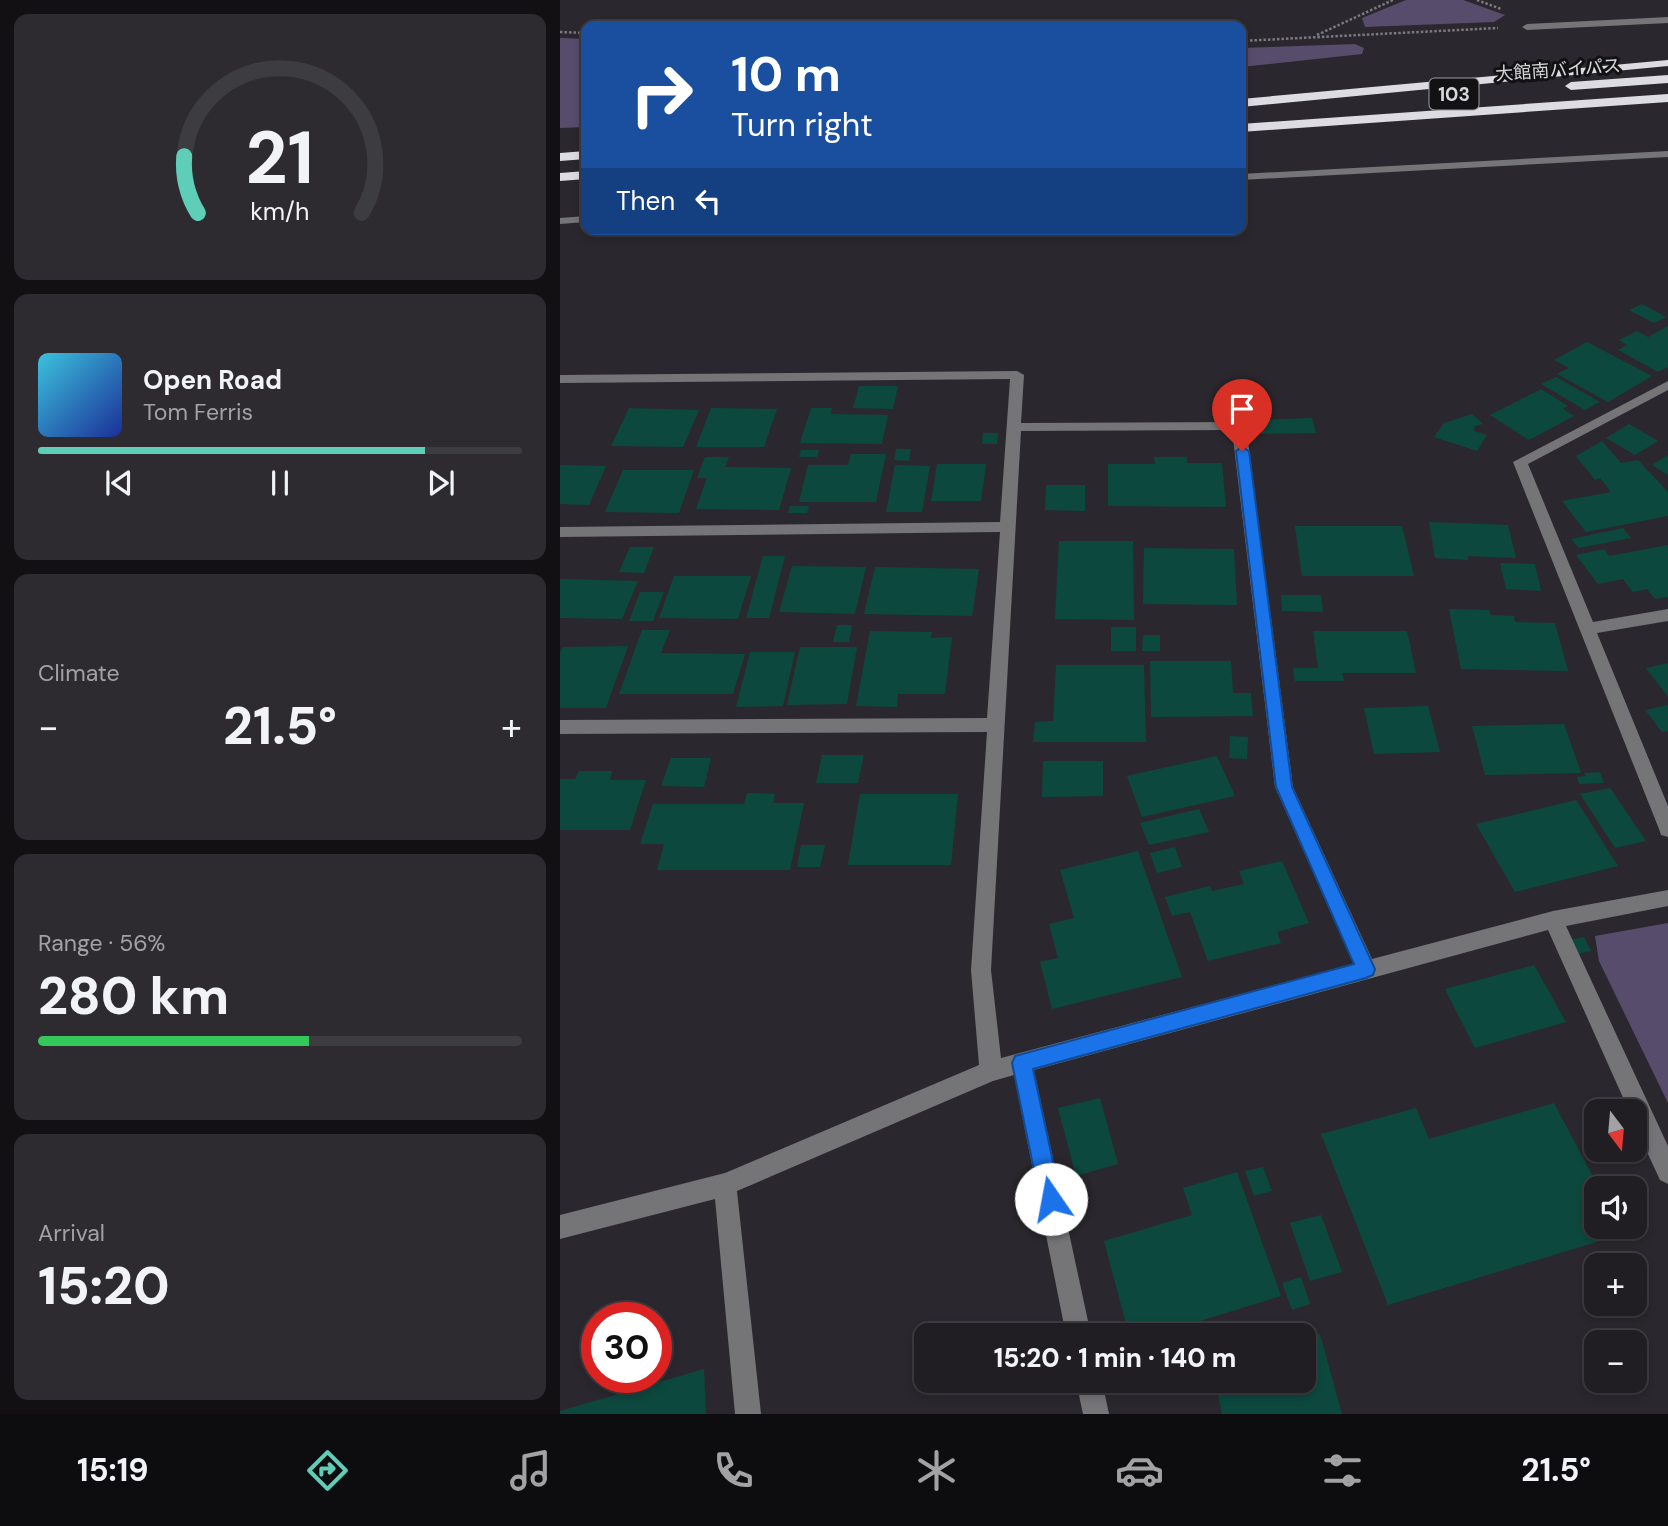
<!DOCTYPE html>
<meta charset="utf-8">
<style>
:root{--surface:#201e22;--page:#2d2b2f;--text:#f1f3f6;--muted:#a2a2a5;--line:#3d3c40;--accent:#5eceb8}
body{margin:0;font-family:"DM Sans","Noto Sans JP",sans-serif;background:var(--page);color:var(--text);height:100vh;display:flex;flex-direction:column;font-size:26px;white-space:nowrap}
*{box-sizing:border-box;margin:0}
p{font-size:23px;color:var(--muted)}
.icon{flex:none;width:38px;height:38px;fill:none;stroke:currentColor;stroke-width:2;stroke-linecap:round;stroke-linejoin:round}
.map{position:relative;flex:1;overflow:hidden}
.sheet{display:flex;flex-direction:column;gap:14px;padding:14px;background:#121013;width:560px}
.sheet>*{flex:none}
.banner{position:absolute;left:21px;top:21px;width:665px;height:214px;border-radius:14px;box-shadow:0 4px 10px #0003,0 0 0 2px var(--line);background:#1a4fa0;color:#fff;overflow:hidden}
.needle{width:46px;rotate:164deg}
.fabs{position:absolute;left:1024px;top:1099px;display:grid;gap:14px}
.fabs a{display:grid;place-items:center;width:63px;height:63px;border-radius:14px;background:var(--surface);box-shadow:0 4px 10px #0003,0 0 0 2px var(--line);font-size:35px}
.speed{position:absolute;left:21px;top:1302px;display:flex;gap:14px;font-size:35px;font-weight:700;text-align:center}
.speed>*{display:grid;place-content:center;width:91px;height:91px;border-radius:50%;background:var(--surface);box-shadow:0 4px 10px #0003,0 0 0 2px var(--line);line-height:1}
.speed .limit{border:10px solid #d22;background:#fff;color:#111}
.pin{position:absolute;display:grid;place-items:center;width:60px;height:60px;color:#fff;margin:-72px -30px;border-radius:50% 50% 50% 0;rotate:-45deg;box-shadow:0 0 7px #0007}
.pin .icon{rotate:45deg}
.me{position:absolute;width:77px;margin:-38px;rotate:348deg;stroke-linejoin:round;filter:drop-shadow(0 0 5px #0008)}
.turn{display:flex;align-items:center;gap:24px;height:147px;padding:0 35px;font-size:32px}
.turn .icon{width:91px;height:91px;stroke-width:2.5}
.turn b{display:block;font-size:49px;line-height:60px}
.then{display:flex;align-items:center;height:66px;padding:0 35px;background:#0003;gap:14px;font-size:26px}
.big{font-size:52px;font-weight:800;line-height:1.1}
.sheet .tile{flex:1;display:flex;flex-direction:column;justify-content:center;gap:10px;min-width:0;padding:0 24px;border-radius:14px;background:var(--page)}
.sheet .dial{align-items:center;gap:0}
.dial svg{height:182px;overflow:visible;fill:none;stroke:var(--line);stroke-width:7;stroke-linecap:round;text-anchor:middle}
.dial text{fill:var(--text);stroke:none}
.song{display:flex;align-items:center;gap:21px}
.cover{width:84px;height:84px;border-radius:10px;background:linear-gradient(135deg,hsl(190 70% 55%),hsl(230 70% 35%))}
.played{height:7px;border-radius:4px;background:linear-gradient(90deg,var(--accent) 80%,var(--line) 80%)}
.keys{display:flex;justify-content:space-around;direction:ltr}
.heat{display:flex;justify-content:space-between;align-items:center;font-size:38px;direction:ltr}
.charge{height:10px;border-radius:5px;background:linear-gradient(90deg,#34c759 56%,var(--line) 0)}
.trip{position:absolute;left:354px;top:1323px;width:402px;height:70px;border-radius:14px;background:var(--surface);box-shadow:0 4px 10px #0003,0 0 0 2px var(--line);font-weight:800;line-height:70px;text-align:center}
.dock{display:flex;height:112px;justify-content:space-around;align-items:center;background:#0d0c0e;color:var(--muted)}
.dock .icon{width:49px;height:49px}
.dock .active{color:var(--accent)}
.dock b{font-size:32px;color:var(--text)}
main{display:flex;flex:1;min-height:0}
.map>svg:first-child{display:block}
</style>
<main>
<section class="sheet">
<div class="tile dial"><svg viewBox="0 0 100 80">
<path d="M14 69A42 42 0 1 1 86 69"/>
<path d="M14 69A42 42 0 0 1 8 44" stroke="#5eceb8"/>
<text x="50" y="56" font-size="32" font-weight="700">21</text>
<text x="50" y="72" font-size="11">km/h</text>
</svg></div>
<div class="tile">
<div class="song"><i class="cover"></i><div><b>Open Road</b><p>Tom Ferris</p></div></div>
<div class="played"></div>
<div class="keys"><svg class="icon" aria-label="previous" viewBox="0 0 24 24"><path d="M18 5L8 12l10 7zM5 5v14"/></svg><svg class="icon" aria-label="pause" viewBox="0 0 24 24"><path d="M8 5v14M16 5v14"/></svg><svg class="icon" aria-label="next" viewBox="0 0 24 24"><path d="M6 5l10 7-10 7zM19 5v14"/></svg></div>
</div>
<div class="tile"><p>Climate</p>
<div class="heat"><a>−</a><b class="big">21.5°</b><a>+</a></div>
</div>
<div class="tile"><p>Range · 56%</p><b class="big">280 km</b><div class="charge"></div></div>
<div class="tile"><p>Arrival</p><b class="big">15:20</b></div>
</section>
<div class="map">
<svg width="1108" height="1414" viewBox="0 0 1108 1414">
<rect width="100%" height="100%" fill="#2a282e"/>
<g fill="#584c6c">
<path d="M846,0H903L945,15L934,22L805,27L802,18Z"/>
<path d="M0,38L26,39V127L0,128Z"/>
<path d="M795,44L804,48L802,54L681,67V48Z"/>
<path d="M1108,923V1103L1039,961L1035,936Z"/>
</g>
<g fill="#0d483e">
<path d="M1082,304L1106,317L1094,323L1069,310Z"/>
<path d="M1108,326V367L1098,372L1058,350L1067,345L1059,340L1077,331L1088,337Z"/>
<path d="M1027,342L1092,376L1048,402L997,374L1009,368L994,360Z"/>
<path d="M996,377L1040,402L1025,410L981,384Z"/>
<path d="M299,386H338L333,409L293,408Z"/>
<path d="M981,389L1008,406L1003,409L1014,416L969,440L930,415Z"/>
<path d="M69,408L139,410L123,447L51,446Z"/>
<path d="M151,408L217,409L204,447H136Z"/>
<path d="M251,408H272L271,414L328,415L322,444L240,443Z"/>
<path d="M912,414L923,424L915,426L914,431L927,435L917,451L874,437L884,423Z"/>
<path d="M752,418L756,433L700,434L697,420Z"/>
<path d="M1069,424L1098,441L1075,455L1046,438Z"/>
<path d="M423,433H438L437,444H422Z"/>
<path d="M1042,441L1061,463L1078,460L1108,492V516L1026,532L1002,501L1051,492L1040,478L1035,480L1016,456Z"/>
<path d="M336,449H351L349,461L334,460Z"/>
<path d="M241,450H259L257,457H239Z"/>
<path d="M291,454H326L316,502H239L248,465H288Z"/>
<path d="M1108,455V475L1092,465Z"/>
<path d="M145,457H169L165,467L231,468L219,510L136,509L147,478H137Z"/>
<path d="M594,457H627V463H662L666,507L548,506V464H595Z"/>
<path d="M377,464H426L421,501H371Z"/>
<path d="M0,465L46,466L29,505L0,504Z"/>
<path d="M335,465L370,466L362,512H326Z"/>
<path d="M63,470H134L119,513L45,512Z"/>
<path d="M486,485H525V511L485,510Z"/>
<path d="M230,506H249L247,513H228Z"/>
<path d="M869,522L948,525L956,558L908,556V560L875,558Z"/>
<path d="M735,526H842L854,576H742Z"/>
<path d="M1063,528L1071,538L1019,548L1011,539Z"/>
<path d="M499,541H573L574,620L495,619Z"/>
<path d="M1108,545V597L1095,599L1087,589L1073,592L1063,579L1038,584L1016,555L1044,549L1049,556Z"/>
<path d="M70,547H94L84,573L59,572Z"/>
<path d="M584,548L674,549L677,605L583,604Z"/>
<path d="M203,556H225L209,618H186Z"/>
<path d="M940,563L975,564L981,591L946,589Z"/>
<path d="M232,566L306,567L295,614L219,612Z"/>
<path d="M315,567L419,569L412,616L304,614Z"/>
<path d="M114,576H191L178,619L99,618Z"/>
<path d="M0,579L78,581L62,619L0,618Z"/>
<path d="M80,592H104L93,621H69Z"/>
<path d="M721,595H761L763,612L722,611Z"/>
<path d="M889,609L929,610L931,615L954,616L955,622L995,623L1008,671L901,669Z"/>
<path d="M277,625H292L289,642H273Z"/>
<rect x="551" y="627" width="25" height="24"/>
<path d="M82,630H110L101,653L185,654L173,694H59Z"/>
<path d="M310,631L372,632L371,638L392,637L385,694H338L337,707L296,706Z"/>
<path d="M753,631H847L856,673H782L784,681H735L733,668H758Z"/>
<path d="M583,635H600V651H582Z"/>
<path d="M68,646L46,708H0V653L3,647Z"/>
<path d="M240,647H297L287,704L227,705Z"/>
<path d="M190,652H235L223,706L176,707Z"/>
<path d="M590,661H671L673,693H691L693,716L591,717Z"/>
<path d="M1108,663V697L1086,668Z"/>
<path d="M496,665H584L586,742H473L475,722L493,721Z"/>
<path d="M1108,705V731L1102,732L1085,710Z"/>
<path d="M868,706L880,752L814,754L804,708Z"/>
<path d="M1004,724L1021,773L925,775L912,726Z"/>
<path d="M670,736L688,737L687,759L669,758Z"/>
<path d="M262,755H304L298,783H256Z"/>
<path d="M657,756L675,796L582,817L567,776Z"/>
<path d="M111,758H151L144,787L101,786Z"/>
<path d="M483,761H543V796L482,797Z"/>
<path d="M19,771H52L50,780H86L70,830H0V779H15Z"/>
<path d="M1040,772L1044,783L1019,784L1017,777L1026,776L1024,773Z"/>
<path d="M1050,788L1086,841L1055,848L1020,794Z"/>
<path d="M187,793L215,794L213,803H244L230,870H97L104,844H80L93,804H184Z"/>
<path d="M300,794H398L391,865H288Z"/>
<path d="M1016,800L1058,866L955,892L916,824Z"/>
<path d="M639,809L649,832L589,845L580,823Z"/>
<path d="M241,845H265L260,867H237Z"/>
<path d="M615,847L622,867L597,873L590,853Z"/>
<path d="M578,851L622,977L492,1009L480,962L498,958L489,924L514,918L500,870Z"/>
<path d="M722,861L749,923L717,932L721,943L648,961L630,912L612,916L605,897L650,886L652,891L684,884L679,871Z"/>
<path d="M1024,937L1031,951L1015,954L1009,940Z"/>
<path d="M974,965L1006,1022L915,1048L885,989Z"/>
<path d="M540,1098L558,1164L516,1176L498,1108Z"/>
<path d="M994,1103L1039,1188H1036V1227H1059L1063,1234L828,1305L761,1134L856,1108L869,1139Z"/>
<path d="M703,1167L712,1191L694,1196L685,1171Z"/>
<path d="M677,1172L721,1296L595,1335H569L544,1241L632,1215L623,1188Z"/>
<path d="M761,1215L782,1272L750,1281L730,1223Z"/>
<path d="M741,1277L750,1304L732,1310L722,1283Z"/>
<path d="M760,1334L782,1414H662L655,1381H744V1338Z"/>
<path d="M144,1369L146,1414H0V1411Z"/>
</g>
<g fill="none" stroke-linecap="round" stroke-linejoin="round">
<g stroke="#7b7a7e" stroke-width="2.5" stroke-dasharray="2.5 2" stroke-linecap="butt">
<path d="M917,0L941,9"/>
<path d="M0,32L26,33"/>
<path d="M757,35L833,0"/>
<path d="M681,41L938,28"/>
</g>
<g fill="#757477" fill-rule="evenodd">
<path d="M1108,17V23L967,30L962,27L967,24Z"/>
<path d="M1108,151V157L681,180V174Z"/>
<path d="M26,216V222L0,224V218Z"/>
<path d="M457,371L464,375L461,423L679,422L686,426L733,787L812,959L993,911L1108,890V906L1006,926L1108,1146V1184L1100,1180L1074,1124V1111H1069L988,930L474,1070L531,1335H506L454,1075L433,1081L177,1191L201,1414H175L155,1199L0,1239V1215L165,1173L419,1065L411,970L427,732L0,734V720L427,718L440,532L0,537V527L440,522L450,379L0,383V375ZM672,430L715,787L794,964L441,1058L431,970L461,431Z"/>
<path d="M1108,381V390L968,464L1033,622L1108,609V621L1037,633L1108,806V837L1101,835L1099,829L953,462Z"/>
<path d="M516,1381H542L549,1414H523Z"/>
</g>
<g fill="#dedce3" fill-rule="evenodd">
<path d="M1108,60V66L681,107V99Z"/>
<path d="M1108,75V83L1011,90L1005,86L1011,82Z"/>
<path d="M1108,94V102L681,132V124Z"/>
<path d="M26,151V159L0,161V153Z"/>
<path d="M26,171V179L0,181V173Z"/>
</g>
</g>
<path fill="#1a73e8" stroke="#114b97" stroke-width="2" d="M682,447L689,451L732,787L815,969L813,975L806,978L473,1069L501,1199L498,1207L491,1210L483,1207L480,1199L452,1063L455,1056L794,964L716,787L676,451Z"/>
<g text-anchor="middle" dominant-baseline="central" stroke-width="6" stroke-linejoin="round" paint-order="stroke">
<g font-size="18" fill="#d7d6d9" stroke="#121214">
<text transform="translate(998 70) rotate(-4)">大館南バイパス</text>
</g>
<rect fill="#121214" stroke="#9c9b9e" stroke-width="2" x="869.5" y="78.5" width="49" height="31" rx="5"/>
<g font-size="19" font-weight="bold" fill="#d7d6d9">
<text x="894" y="94">103</text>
</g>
</g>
</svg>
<div class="fabs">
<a><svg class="needle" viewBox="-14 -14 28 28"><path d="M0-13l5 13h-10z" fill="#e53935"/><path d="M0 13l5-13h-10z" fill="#a2a2a5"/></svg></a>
<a><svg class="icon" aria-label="sound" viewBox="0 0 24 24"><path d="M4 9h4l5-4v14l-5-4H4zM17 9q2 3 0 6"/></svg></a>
<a>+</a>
<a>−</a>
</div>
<div class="speed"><div class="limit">30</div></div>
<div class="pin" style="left:682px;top:451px;background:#d93025"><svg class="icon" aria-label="arrive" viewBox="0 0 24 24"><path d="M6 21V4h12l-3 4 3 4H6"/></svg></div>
<svg class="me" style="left:491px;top:1199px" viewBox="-20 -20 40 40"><circle r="19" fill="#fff"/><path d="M0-13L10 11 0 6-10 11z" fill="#1a73e8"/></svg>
<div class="trip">15:20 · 1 min · 140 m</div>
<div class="banner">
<div class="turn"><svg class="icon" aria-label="right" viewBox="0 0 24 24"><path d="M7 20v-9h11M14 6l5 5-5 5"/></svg><div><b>10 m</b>Turn right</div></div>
<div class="then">Then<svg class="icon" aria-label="left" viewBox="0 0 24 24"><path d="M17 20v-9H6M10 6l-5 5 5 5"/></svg></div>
</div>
</div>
</main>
<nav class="dock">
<b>15:19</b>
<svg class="icon active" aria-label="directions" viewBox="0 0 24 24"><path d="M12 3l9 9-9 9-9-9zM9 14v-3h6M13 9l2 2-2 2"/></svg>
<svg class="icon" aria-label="music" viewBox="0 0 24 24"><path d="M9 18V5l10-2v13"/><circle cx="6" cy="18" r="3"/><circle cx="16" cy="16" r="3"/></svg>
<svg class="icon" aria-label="phone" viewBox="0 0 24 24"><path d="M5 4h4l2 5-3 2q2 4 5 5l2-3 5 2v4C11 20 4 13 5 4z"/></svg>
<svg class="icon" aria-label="climate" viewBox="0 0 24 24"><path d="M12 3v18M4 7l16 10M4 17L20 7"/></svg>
<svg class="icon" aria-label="car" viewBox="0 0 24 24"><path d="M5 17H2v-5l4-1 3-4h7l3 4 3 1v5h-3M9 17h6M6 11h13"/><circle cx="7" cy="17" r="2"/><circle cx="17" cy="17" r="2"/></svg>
<svg class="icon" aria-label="filters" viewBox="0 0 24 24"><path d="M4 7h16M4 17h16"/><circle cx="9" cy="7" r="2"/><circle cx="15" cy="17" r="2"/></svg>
<b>21.5°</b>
</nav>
